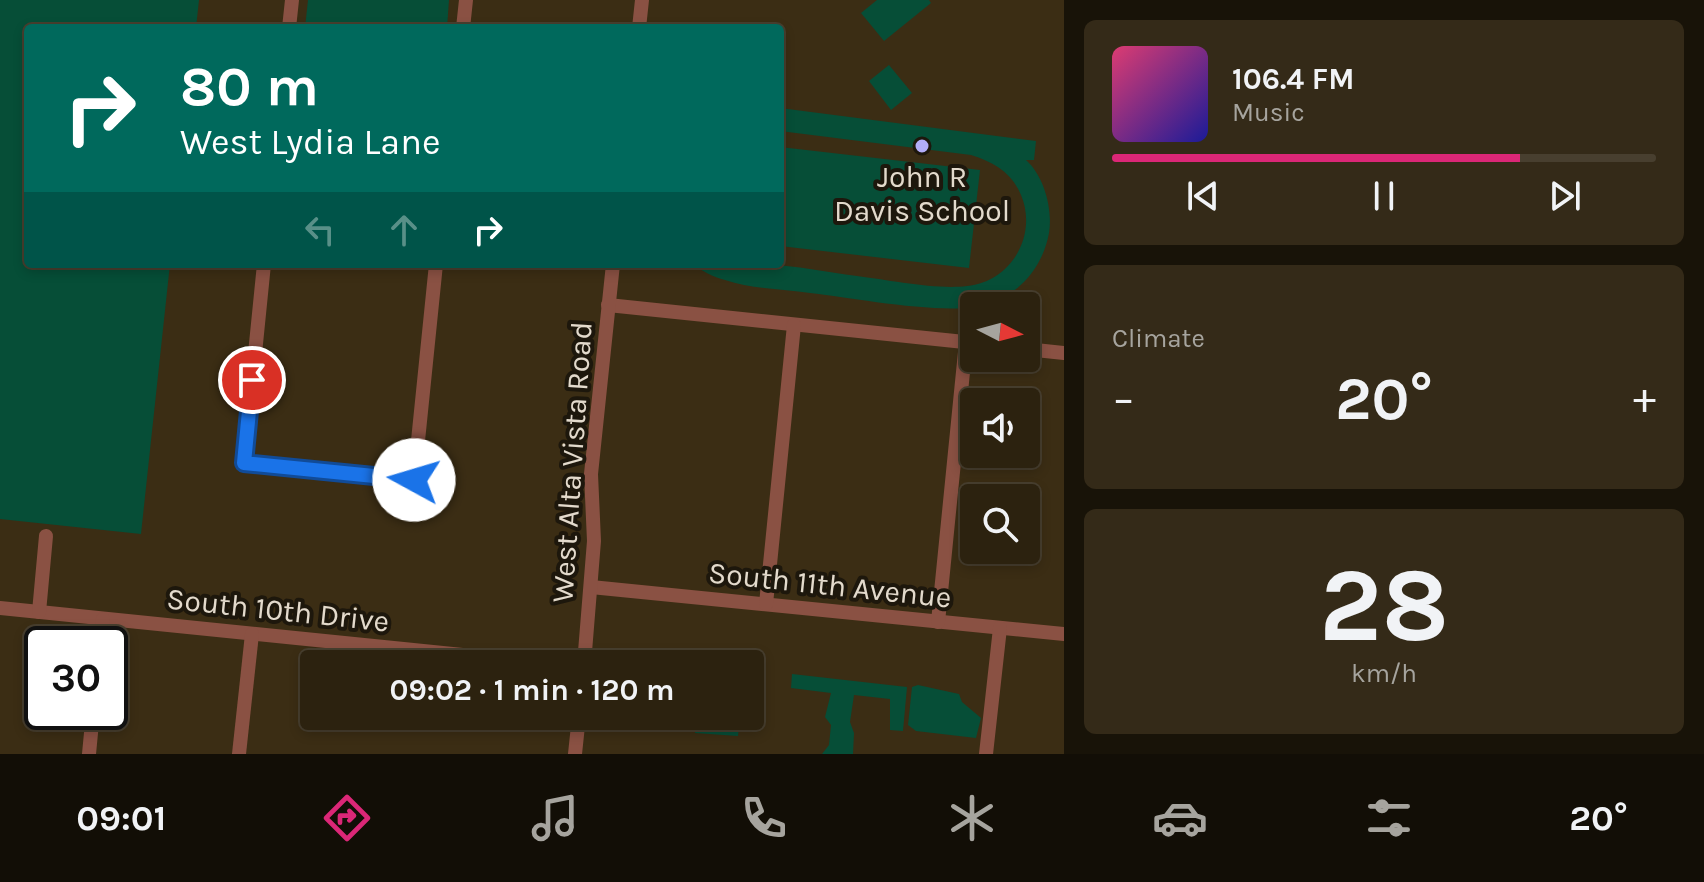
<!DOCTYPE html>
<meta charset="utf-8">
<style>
:root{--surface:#2c220f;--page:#342a18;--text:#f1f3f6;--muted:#a6a49e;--line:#483f2f;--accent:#db2777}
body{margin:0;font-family:Karla,sans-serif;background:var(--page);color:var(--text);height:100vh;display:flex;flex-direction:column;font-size:30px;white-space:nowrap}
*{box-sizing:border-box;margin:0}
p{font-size:26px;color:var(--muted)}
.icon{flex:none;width:44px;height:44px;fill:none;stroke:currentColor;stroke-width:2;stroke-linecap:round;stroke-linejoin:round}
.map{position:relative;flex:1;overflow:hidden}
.drawer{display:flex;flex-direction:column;gap:20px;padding:20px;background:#181308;width:640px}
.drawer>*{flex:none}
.banner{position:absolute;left:24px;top:24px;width:760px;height:244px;border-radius:8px;box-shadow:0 4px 12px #0003,0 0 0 2px var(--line);background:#00695c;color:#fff;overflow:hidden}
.needle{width:52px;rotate:96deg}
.controls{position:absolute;left:960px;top:292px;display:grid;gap:16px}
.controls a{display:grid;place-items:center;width:80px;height:80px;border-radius:8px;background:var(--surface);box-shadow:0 4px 12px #0003,0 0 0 2px var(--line);font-size:40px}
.speed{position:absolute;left:24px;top:626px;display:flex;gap:16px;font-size:40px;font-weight:700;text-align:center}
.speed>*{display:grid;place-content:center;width:104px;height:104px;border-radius:50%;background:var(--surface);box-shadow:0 4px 12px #0003,0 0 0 2px var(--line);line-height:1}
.speed .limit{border:4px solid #111;border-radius:12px;background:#fff;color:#111}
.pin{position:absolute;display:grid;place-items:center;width:68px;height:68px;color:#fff;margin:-34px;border:4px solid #fff;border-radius:50%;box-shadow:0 2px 8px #0007}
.me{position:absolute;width:88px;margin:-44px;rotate:276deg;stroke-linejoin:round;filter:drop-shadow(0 0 6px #0008)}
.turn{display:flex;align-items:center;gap:28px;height:168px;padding:0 24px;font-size:36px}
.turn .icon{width:104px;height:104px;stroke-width:2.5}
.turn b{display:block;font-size:56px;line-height:68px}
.lanes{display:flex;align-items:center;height:76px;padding:0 24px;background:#0003;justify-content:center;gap:40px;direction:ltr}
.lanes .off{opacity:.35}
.big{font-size:60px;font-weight:700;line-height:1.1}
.drawer .card{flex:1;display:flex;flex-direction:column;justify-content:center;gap:12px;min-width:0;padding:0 28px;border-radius:12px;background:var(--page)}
.drawer .dial{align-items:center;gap:0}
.dial b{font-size:104px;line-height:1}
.song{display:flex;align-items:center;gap:24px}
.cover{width:96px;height:96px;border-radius:12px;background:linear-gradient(135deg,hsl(340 70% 55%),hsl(240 70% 35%))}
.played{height:8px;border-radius:4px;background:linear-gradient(90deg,var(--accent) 75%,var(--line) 75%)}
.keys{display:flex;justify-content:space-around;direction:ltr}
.heat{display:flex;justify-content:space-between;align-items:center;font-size:44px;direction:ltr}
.trip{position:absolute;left:300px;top:650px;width:464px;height:80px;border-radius:8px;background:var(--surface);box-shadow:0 4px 12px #0003,0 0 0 2px var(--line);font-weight:700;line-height:80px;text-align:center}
.tabs{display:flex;height:128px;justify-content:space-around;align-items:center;background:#120e06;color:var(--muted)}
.tabs .icon{width:56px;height:56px}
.tabs .selected{color:var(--accent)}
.tabs b{font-size:36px;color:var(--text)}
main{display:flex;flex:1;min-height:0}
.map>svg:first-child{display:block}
</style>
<main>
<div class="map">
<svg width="1064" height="754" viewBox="0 0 1064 754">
<rect width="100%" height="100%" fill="#3b2d14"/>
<g fill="#064e37">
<path d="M0,0H199L196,28H28V264H170L141,534L0,519Z"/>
<path d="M308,0H449L447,28H305Z"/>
<path d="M877,0H929L931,3L884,41L861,13Z"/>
<path d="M889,65L912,93L891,110L869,81Z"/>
<path d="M780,108L1036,141L1034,160H1026C1044,176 1053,209 1049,233C1043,266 1021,293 989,304C951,317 855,298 810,293C782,289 751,289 725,280C713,277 702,271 692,264C717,264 742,262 766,264C796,266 827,272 857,276C889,280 937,290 967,286C1011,282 1038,235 1021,195C1012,173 994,162 971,155L780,131Z"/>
<path d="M780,147L980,170L969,268L780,246Z"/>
<path d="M792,674L907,687L903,731L890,730V699L854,695L850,722L854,733L853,754H822L829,745L831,725L825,717L831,693L791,688Z"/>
<path d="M918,685L959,694L962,702L981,718L976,738L916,731L908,725L912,687Z"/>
<path d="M697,716H740L738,736L695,733Z"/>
</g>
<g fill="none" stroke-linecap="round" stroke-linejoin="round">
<g stroke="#8a5143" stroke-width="14">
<path d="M289,28L292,0"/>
<path d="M463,28L466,0"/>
<path d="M639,28L642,0"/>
<path d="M264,264L244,463L414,480L436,264"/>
<path d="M608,305L974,343"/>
<path d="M1026,349L1064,353"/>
<path d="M591,587L1064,634"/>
<path d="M766,604L794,325"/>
<path d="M0,608L551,664"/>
<path d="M39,612L46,536"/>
<path d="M938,622L966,342"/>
<path d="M100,644L103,619"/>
<path d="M584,664L594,541L591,474L613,264"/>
<path d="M89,754L93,712"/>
<path d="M239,754L252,634"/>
<path d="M575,754L579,716"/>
<path d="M986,754L1000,628"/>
</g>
</g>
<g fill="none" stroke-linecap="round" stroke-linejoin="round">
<defs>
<path id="route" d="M252,380L244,463L414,480"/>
</defs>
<use href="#route" stroke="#114b97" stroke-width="20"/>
<use href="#route" stroke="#1a73e8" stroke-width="14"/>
</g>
<circle fill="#b2adf9" stroke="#1d170c" stroke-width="3" cx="922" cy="146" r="8"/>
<g text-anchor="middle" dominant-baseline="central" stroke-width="8" stroke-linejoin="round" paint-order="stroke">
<g font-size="30" fill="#e3dacc" stroke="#1d170c">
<text x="922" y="177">John R<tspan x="922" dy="34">Davis School</tspan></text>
</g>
<g font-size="30" fill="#e3dacc" stroke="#1d170c">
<text transform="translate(572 462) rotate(-86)">West Alta Vista Road</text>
<text transform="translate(830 585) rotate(6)">South 11th Avenue</text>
<text transform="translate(278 610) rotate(6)">South 10th Drive</text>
</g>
</g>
</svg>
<div class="controls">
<a><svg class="needle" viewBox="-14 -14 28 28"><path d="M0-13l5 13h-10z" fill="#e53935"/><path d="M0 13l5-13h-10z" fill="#a6a49e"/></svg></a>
<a><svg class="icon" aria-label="sound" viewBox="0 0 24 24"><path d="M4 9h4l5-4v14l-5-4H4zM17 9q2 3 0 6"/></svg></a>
<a><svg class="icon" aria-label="search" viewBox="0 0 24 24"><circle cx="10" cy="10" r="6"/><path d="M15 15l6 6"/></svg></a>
</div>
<div class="speed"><div class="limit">30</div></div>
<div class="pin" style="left:252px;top:380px;background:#d93025"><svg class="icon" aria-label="arrive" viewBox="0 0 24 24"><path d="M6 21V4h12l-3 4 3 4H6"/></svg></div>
<svg class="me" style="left:414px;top:480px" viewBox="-20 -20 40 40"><circle r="19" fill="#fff"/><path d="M0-13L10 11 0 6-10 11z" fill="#1a73e8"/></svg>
<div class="trip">09:02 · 1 min · 120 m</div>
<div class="banner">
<div class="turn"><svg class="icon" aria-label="right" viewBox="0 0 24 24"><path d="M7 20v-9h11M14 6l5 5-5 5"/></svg><div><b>80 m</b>West Lydia Lane</div></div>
<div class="lanes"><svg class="icon off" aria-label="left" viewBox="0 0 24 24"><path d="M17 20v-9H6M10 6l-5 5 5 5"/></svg><svg class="icon off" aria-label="ahead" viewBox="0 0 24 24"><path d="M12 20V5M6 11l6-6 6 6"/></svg><svg class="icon" aria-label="right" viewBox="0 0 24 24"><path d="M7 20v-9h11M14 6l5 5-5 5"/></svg></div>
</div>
</div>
<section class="drawer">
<div class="card">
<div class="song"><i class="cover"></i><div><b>106.4 FM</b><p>Music</p></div></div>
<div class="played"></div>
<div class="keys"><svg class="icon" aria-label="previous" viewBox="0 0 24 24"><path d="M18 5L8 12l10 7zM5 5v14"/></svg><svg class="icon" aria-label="pause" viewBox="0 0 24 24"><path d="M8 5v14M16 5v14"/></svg><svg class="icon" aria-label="next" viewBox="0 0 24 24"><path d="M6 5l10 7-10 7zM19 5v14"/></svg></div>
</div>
<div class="card"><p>Climate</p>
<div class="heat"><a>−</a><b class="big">20°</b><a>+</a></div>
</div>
<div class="card dial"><b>28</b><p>km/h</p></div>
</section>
</main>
<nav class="tabs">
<b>09:01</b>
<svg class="icon selected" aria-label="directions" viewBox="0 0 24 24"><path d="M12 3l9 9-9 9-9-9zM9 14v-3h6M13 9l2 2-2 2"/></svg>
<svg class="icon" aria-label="music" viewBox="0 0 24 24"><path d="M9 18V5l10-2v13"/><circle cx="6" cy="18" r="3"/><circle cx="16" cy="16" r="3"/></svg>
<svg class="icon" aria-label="phone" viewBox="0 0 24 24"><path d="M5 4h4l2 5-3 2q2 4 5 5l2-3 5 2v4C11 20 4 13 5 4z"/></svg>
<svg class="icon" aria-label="climate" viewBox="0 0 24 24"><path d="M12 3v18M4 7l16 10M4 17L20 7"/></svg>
<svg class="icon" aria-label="car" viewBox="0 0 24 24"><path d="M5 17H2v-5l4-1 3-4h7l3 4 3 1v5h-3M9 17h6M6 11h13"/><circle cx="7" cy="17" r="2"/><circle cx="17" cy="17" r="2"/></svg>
<svg class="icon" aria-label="filters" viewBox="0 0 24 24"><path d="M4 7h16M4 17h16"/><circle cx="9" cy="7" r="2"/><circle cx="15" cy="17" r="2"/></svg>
<b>20°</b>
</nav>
